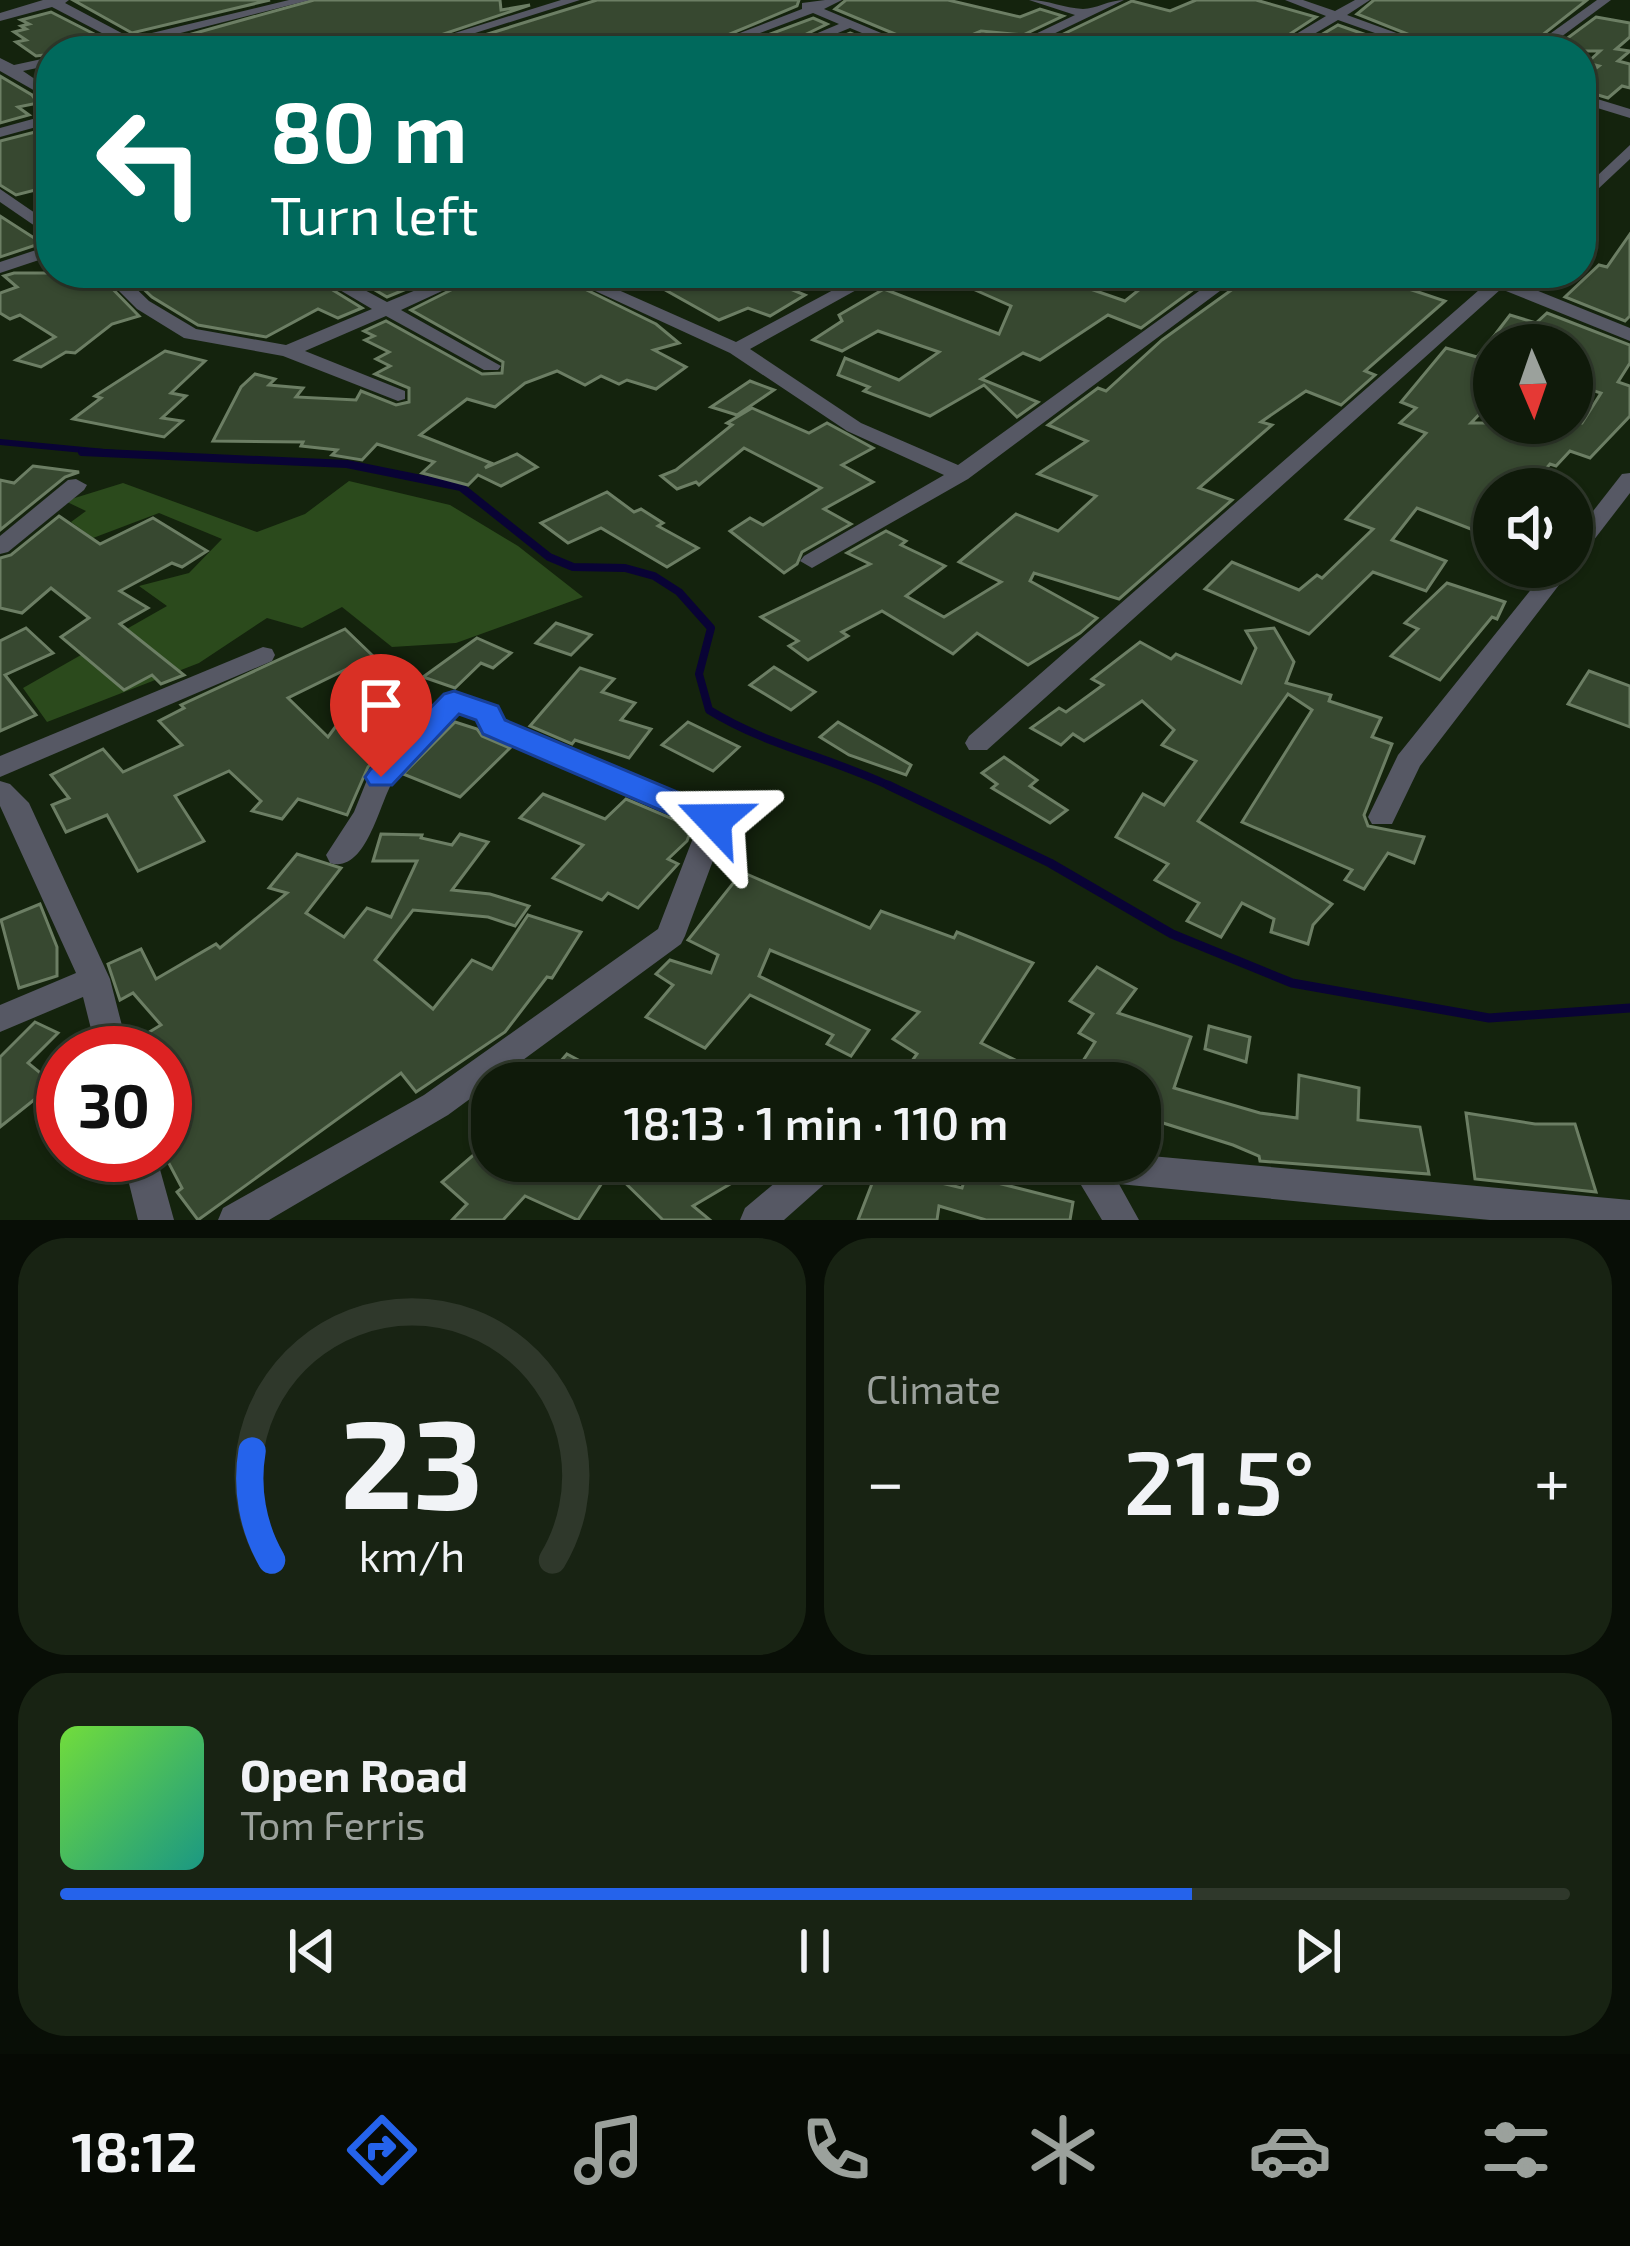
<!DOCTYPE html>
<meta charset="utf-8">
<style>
:root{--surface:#0f1a0a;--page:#182313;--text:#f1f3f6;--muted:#9ba19c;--line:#2f382b;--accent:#2563eb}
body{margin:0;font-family:"Exo 2",sans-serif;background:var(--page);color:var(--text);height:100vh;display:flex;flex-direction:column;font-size:45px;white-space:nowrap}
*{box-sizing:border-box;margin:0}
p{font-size:39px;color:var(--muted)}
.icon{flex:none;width:66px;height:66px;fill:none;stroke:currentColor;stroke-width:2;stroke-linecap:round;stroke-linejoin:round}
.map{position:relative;height:1220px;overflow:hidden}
.side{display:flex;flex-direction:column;gap:18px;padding:18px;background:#080e06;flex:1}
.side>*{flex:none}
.banner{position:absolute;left:36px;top:36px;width:1560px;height:252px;border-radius:48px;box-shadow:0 3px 9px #0004,0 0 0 3px var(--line);background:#00695c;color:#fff;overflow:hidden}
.needle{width:78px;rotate:178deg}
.tools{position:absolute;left:1473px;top:324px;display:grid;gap:24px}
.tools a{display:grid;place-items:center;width:120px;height:120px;border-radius:50%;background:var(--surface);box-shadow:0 3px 9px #0004,0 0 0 3px var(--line);font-size:60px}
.speed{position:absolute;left:36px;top:1026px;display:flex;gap:24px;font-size:60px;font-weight:700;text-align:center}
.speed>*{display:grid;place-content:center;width:156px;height:156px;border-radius:50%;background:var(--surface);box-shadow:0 3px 9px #0004,0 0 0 3px var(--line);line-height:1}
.speed .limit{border:18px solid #d22;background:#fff;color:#111}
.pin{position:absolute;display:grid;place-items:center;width:102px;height:102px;color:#fff;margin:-123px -51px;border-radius:50% 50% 50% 0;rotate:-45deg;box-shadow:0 0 12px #0007}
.pin .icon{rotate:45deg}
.me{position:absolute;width:132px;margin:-66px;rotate:293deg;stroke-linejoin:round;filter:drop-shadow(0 0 9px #0008)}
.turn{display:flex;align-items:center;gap:42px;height:252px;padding:0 36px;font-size:54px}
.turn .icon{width:156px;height:156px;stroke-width:2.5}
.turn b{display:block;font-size:84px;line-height:102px}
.big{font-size:90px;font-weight:600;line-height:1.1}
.side .card{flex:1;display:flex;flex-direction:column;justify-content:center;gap:18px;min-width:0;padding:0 42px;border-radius:48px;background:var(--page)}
.side .dial{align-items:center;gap:0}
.dial svg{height:312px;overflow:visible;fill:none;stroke:var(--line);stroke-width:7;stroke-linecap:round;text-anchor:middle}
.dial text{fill:var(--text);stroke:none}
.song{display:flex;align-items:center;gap:36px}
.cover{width:144px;height:144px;border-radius:18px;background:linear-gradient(135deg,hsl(100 70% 55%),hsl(170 70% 35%))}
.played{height:12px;border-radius:6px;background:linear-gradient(90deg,var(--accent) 75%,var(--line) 75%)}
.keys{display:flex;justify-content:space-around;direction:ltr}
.heat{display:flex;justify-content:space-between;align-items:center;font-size:66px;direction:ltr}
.side .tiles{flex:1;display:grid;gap:18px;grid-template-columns:1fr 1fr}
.card:last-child{grid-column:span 2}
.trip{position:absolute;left:471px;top:1062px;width:690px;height:120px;border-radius:48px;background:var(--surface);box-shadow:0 3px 9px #0004,0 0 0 3px var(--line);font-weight:600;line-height:120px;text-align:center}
.menu{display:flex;height:192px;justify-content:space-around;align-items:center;background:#060a04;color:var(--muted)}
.menu .icon{width:84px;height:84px}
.menu .selected{color:var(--accent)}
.menu b{font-size:54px;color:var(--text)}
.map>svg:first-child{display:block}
</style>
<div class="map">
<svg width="1630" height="1220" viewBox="0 0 1630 1220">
<rect width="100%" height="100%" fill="#14230d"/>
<path fill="#2b4a1c" d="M349,481L450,505L518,546L583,597L456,643L392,647L342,607L302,628L267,618L199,663L47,722L23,688L167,606L139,586L189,573L222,539L159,513L93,538L71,522L86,511L65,501L123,483L257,532L305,514Z"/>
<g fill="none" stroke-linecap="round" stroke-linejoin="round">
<path stroke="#090335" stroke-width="6" d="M0,442L136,455"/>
<path stroke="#090335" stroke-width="8" d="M82,452L347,464L461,487L549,557L573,567L625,568L654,576L679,592L711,628L699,674L709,710C767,746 833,758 894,788"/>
<path stroke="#090335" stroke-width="9" d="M888,785L1050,863L1172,934L1292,983L1489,1018L1630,1008"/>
</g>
<g fill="#374830" stroke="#6c7e64" stroke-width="3">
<path d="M73,0H270L132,33Z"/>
<path d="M314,0H500L501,10L530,5L393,51H159L149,46Z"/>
<path d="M597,0H799L797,6L689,51H433Z"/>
<path d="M846,0H948L1020,17L1040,9L1063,16L1023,35L981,31L941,48L926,47L835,9Z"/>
<path d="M1196,0H1256L1316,17L1264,51H1090L1049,41L1132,1L1170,11Z"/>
<path d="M1374,0H1587L1522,51H1450L1357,14Z"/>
<path d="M51,12L106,40L79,51L36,56L16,42L26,40L14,32L26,29L21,26L29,24L21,20Z"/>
<path d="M1596,17L1630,23V37L1616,49L1630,51L1618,61L1630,64V88L1622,86L1608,98L1581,90V80L1599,66L1587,63L1600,51H1550Z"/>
<path d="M813,18L827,24L771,51H725Z"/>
<path d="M1338,25L1412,51H1376L1319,38L1317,51H1294Z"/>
<path d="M850,33L893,51H806Z"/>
<path d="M0,76L32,95L38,103L18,107L29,115L0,123Z"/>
<path d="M47,129L51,186L16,195L0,185V141Z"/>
<path d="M0,216L42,243L0,257Z"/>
<path d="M1630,234V316L1625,321L1565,297L1599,265L1607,267Z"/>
<path d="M14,273H97L139,316L112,324L75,353L66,352L41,367L16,360L55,337L20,315L10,319L0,313V293L17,287L4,276Z"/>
<path d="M143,273H305L362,308L338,318L318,309L266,337L198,325L152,297L131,277Z"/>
<path d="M346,273H445L387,297Z"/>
<path d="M485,273H552L656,324L679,343L654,350L686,367L656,389L627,380L619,384L601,376L585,385L557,371L525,383L495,407L467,399L420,435L491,463L485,468L517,454L537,467L501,486L478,475L468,485L422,473L434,462L377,444L362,460L332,455L337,450L301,446L303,442L213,441L241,387L255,374L275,379L269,385L303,388L296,397L356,400L361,391L396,405L409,402V388L375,374L390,366L376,359L389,352L365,340L374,336L364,331L386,321L482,374L502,373L503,362L411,310Z"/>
<path d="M635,273H837L795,291L805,295L770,316L748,308L719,320Z"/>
<path d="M937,273H1097L1079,285L1125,301L1160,273L1202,283L1141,328L1108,315L1040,360L1023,353L981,379L1038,402L1017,417L984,385L930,416L864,391L869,387L838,375L845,358L899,380L939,352L878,331L842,351L813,340L842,321L839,315L884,289L999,334L1011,306Z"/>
<path d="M1255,273H1422L1406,288L1445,301L1365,371L1375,375L1341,405L1306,391L1261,422L1272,425L1199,488L1232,500L1119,599L1034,573L1030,581L1097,618L1080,633L1028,665L977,633L953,654L882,611L842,632L848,636L808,660L789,646L798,641L761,617L870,564L847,553L886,531L906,541L901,545L945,566L906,596L944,617L1001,582L959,562L1016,514L1058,531L1096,496L1038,474L1087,441L1048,425L1098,388L1106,391L1162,340Z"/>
<path d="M1547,313L1630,345V363L1618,382L1630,386V416L1590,458L1570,451L1556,466L1550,464L1529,489H1494V538L1417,508L1392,540L1446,561L1426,591L1373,572L1309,634L1205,589L1232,562L1299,590L1317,575L1322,578L1373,529L1346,519L1426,433L1400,423L1416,408L1401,402L1446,348L1477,357L1494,336V391L1485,400L1491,402L1471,423H1582L1601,393L1572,384V345H1542L1497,332L1510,315L1536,323Z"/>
<path d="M165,351L205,361L171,393L186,396L162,418L182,421L164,437L73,419L101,398L95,396Z"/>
<path d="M750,381L774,390L737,415L711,407Z"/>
<path d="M752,408L809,433L827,423L873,448L842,465L873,482L824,509L851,524L802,552L797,564L784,573L730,531L750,518L763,525L821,488L744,448L699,485L696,482L677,489L661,476L676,470L732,425L727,423Z"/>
<path d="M33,466L79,472L65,477L0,530V480L14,483Z"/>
<path d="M607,492L634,512L641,509L663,523L658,526L698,548L667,567L601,528L568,543L541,523Z"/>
<path d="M59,516L100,544L153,518L207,551L182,567L172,563L120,591L148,608L120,624L184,675L161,684L152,675L124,690L61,637L89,618L51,588L22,613L0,608V558L11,555Z"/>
<path d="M1447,583L1505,602L1497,619L1492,617L1440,680L1391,656L1418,629L1405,623Z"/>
<path d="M556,623L591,635L571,655L536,643Z"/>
<path d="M26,628L53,653L5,675L36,715L0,731V641Z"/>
<path d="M1274,628L1294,662L1286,683L1331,695L1329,701L1381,718L1372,737L1392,744L1364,815L1368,826L1424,837L1414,863L1388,853L1364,889L1345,880L1352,870L1242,822L1312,710L1288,694L1198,821L1332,904L1313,925L1308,944L1271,932L1274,919L1242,903L1221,937L1187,921L1199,903L1155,880L1168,864L1116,837L1143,794L1164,805L1196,761L1162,745L1174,730L1142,701L1084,741L1073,734L1061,745L1031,728L1059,708L1066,712L1103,685L1092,679L1140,642L1171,659L1176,654L1241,683L1256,648L1246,631Z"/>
<path d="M345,629L373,656L288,698L328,737L339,722L353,725L377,700L421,713L368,767L347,815L298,799L282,819L252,811L261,801L229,771L175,796L204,841L138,871L107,815L66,832L52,805L69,798L51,775L103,749L123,772L182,745L159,721L184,708L181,705Z"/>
<path d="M477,638L511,653L493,668L481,663L455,688L423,677Z"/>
<path d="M774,667L815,692L791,710L750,685Z"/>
<path d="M580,668L614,679L602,692L635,703L621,720L651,729L629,758L575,740L572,744L530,726Z"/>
<path d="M1589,671L1630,686V727L1568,704Z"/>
<path d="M455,722L477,729L482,736L510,748L460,797L403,774Z"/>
<path d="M688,722L739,747L713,771L662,745Z"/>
<path d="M838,722L911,765L906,775L849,755L820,737Z"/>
<path d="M1004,757L1037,780L1030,786L1067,810L1050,823L992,788L997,784L982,773Z"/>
<path d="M543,794L605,819L626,799L692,827L687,841L668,859L678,864L638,908L608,893L602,900L553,878L583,845L520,818Z"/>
<path d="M381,834L422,835L421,838L452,845L460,834L488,842L452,890L490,894L529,906L515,926L488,917L413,910L375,960L433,1009L472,960L492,969L528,915L581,932L552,978L547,977L505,1032L416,1092L401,1073L198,1220L177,1192L182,1188L165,1156V1053H133L131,1043L161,1025L133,993L120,1000L108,964L141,949L156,979L216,944L220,948L287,893L269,888L297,854L341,868L306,913L344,937L367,908L391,917L417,861H373Z"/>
<path d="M742,872L870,928L881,911L954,938L957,932L1033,963L981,1043L1029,1067L1019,1083H896L917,1054L893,1039L919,1012L770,950L759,976L869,1030L851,1056L827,1044L833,1035L750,995L705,1048L646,1017L673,985L656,974L670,960L711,973L718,955L688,940Z"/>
<path d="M40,904L57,947V976L19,988L1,920Z"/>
<path d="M1097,967L1136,989L1118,1013L1191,1037L1174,1088L1260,1113L1297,1118L1299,1075L1359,1088L1358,1120L1420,1127L1429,1174L1260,1161L1259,1156L1233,1145L1163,1123L1154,1152L1140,1151V1083H1069L1095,1042L1079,1033L1093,1014L1070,1001Z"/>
<path d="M35,1022L58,1033L28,1063L54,1084L0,1127V1057Z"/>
<path d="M1209,1026L1250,1037L1246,1062L1205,1049Z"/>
<path d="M567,1054L622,1083H542Z"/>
<path d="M846,1063L852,1083H795L794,1074Z"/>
<path d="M1466,1113L1535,1124H1575L1596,1192L1475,1179Z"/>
<path d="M492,1139V1161H692L702,1171L719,1161H769L693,1206L710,1220H663L611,1169L578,1220L525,1196L503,1220H452L467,1204L442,1182Z"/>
<path d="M878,1168L962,1188L966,1175L1073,1202L1070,1220H986L939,1206L937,1220H858Z"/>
</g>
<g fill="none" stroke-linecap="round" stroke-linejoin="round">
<g fill="#565864" fill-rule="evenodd">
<path d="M43,0H69L65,3L131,38L289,0H310L110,51H87L117,41L52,7L0,21V13Z"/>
<path d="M561,0H580L418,51H397Z"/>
<path d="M825,0H842L824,9L924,51H905L850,28L794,51H775L839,24L813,13L712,51H693L802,9V3Z"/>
<path d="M1029,0C1048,0 1064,8 1083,9C1096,9 1109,0 1124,0L1018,51H1000L1075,15Z"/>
<path d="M1285,0H1303L1335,11L1355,0H1370L1347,15L1446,51H1426L1338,20L1285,51H1268L1326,16Z"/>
<path d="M1597,0H1611L1542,51H1526Z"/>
<path d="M51,57V65L23,71L51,90V100L0,71V58L14,65Z"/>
<path d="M1581,94L1630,109V118L1581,103Z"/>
<path d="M51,114V123L0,137V128Z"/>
<path d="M1630,145V159L1581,205V191Z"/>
<path d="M0,189L51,224V237L0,202Z"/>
<path d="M51,245V256L0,273V262Z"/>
<path d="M101,273H120L149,301L196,329L286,345L372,309L311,273H333L387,302L457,273H481L401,310L501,366L498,370H484L386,316L305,351L405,391V399L398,401L283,356L184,338L137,309Z"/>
<path d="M556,273H580L736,342L865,273H887L750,349L861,423L958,465L1224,273H1244L968,479L812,568L800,561L804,556L944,475L847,431L730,353Z"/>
<path d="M1468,273H1518L1511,280L1630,328V341L1501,289L987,750H969L965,743L969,736L1487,283Z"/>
<path d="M1630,473V493L1580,558L1572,560V538L1622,474Z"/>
<path d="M76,479L87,485L84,490L8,552L0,554V536L68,480Z"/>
<path d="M1572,566L1573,567L1569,572L1420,766L1392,824H1372L1368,817L1398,755L1549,567Z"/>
<path d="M263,647L272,649L275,655L272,661L0,777V756Z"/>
<path d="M454,692L497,708L504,720L724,813L728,820L685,936L681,944L448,1115L269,1220H218L223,1208L424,1095L658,929L698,825L484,732L477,720L458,712C438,734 408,756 393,781C379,804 366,874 330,863L326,855L354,812L371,770L445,695Z"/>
<path d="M0,781L10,784L29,803L110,979L129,1053H97L83,997L0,1032V1005L76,973L0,806Z"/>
<path d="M122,1155H156L174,1220H138Z"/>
<path d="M1140,1155L1630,1200V1220H1490L1119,1184L1139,1220H1102L1078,1180L1027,1172L1022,1161H1140Z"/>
<path d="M801,1161H843L838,1172L784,1220H740L745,1208Z"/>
</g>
</g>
<path fill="#2563eb" stroke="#184099" stroke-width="3" d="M454,691L498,706L505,720L725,812L730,820L725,828H702L483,734L476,720L459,714L392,785H370L365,777L370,770L444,694Z"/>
</svg>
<div class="tools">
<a><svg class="needle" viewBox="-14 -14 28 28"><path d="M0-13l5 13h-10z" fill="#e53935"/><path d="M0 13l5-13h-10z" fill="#9ba19c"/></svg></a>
<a><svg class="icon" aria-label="sound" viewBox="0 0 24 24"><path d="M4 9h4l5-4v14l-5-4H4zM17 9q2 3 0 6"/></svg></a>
</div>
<div class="speed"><div class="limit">30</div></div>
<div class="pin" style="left:381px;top:777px;background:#d93025"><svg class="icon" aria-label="arrive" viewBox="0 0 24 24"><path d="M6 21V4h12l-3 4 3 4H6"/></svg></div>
<svg class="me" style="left:714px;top:820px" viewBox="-20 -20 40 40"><path d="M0-17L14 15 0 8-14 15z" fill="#2563eb" stroke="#fff" stroke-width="4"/></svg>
<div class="trip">18:13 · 1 min · 110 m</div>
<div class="banner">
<div class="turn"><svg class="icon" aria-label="left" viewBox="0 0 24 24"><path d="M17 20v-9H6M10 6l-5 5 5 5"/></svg><div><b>80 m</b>Turn left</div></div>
</div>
</div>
<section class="side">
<div class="tiles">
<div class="card dial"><svg viewBox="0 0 100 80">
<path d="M14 69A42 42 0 1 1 86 69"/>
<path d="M14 69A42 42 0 0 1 9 41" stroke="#2563eb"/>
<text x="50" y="56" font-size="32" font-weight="700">23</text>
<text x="50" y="72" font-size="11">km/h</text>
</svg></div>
<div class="card"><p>Climate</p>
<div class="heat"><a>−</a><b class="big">21.5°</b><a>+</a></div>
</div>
<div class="card">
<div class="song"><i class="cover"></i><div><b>Open Road</b><p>Tom Ferris</p></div></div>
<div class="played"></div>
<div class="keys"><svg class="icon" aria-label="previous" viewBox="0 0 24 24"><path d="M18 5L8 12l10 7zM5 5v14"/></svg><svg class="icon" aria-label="pause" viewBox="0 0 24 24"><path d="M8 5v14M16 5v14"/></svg><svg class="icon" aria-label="next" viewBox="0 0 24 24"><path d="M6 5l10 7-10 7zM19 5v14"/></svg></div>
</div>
</div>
</section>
<nav class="menu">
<b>18:12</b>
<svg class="icon selected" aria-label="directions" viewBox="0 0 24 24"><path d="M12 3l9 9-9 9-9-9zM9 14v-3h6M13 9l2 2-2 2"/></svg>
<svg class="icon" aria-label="music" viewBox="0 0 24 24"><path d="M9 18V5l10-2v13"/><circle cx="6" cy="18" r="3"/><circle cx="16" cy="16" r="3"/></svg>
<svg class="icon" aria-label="phone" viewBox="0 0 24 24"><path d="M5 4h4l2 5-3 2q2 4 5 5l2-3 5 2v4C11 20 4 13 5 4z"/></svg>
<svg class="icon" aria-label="climate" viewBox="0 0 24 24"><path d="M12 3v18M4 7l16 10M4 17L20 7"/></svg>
<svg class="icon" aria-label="car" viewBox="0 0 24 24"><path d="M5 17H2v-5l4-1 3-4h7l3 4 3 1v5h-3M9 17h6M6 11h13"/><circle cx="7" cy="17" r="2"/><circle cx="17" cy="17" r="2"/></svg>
<svg class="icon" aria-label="filters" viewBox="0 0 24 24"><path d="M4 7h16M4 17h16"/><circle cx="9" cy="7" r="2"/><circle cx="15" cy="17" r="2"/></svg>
</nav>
